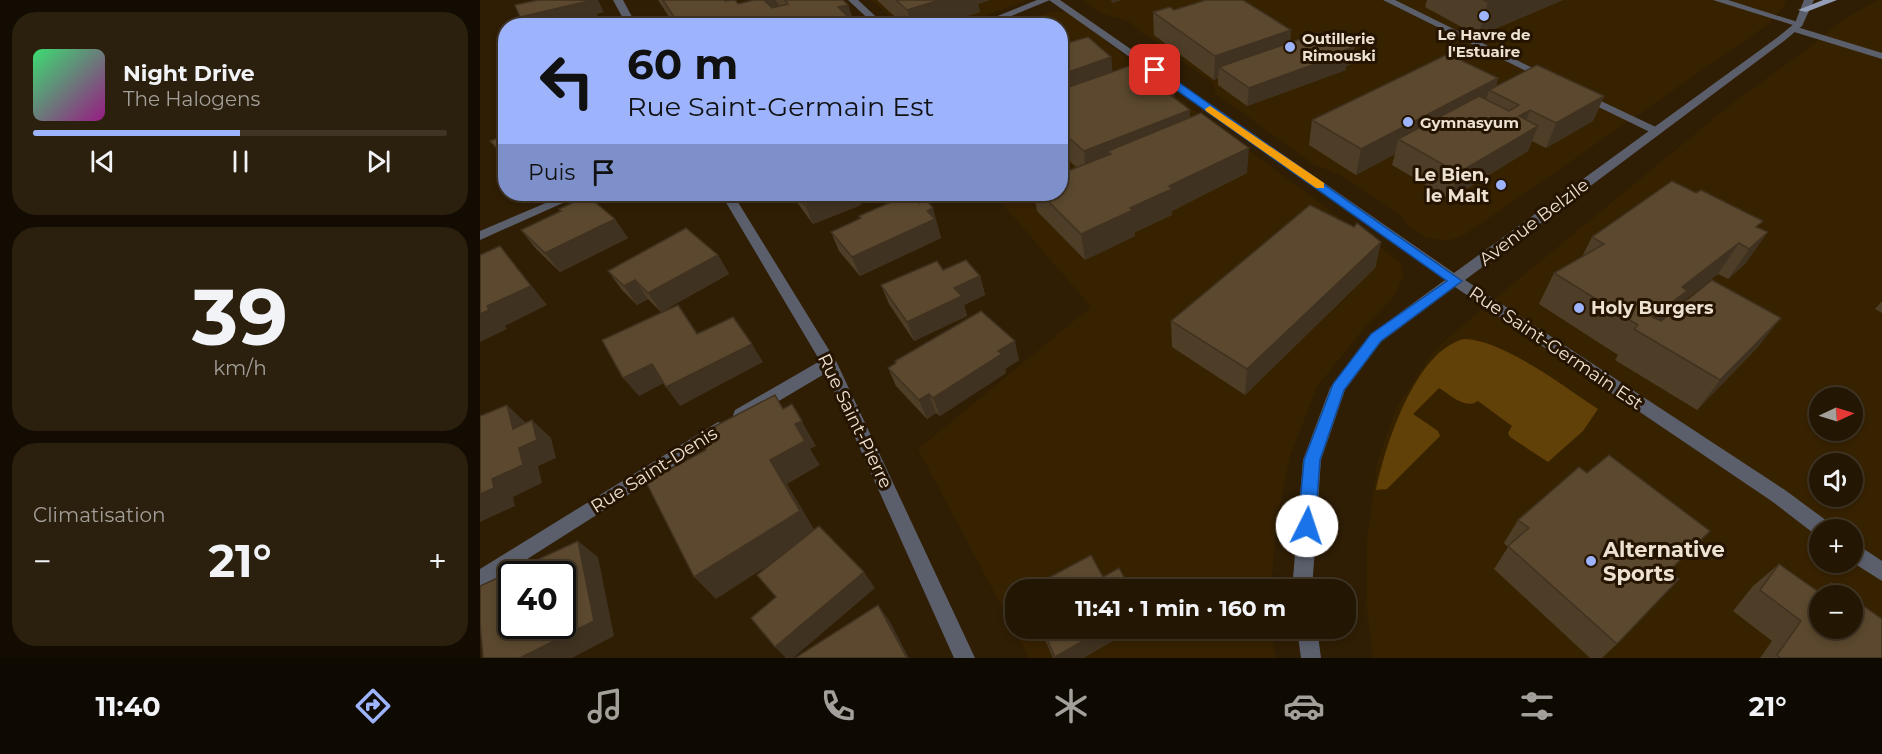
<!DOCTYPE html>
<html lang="fr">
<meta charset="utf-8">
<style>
:root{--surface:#231603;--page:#2b1f0d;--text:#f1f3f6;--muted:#a39f9a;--line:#403525;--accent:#9db4fd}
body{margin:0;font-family:Montserrat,sans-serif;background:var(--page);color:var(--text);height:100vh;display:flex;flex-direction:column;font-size:22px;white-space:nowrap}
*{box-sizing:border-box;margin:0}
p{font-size:20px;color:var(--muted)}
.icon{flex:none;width:33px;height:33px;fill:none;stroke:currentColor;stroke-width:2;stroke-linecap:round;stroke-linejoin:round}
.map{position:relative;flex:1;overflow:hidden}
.panel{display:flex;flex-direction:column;gap:12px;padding:12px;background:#130c02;width:480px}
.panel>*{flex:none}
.banner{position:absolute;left:18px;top:18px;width:570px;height:183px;border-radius:24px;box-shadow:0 3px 9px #0003,0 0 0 2px var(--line);background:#9db4fd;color:#111;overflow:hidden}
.needle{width:39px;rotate:86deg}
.controls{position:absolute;left:1329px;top:387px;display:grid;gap:12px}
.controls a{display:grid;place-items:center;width:54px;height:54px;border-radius:50%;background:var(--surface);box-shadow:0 3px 9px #0003,0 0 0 2px var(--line);font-size:30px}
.speed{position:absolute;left:18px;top:561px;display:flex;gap:12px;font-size:30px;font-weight:700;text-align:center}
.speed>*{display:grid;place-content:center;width:78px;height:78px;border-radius:50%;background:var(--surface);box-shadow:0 3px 9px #0003,0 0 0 2px var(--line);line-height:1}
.speed .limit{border:3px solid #111;border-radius:9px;background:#fff;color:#111}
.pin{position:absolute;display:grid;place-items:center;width:51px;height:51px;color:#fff;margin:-26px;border-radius:12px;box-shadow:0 3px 9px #0006}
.me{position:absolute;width:66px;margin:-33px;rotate:4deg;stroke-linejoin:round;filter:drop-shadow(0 0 4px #0008)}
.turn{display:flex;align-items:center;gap:21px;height:126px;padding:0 30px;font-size:27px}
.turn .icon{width:78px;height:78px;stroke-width:2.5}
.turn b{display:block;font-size:42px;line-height:51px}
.then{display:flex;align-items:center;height:57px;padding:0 30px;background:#0003;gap:12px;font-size:22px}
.big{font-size:45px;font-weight:700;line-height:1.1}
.panel .card{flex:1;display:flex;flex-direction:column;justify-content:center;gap:9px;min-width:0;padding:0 21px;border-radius:24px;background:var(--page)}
.panel .dial{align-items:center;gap:0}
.dial b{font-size:78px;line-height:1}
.song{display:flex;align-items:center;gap:18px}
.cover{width:72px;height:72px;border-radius:9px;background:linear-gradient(135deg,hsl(140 70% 55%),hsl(310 70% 35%))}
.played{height:6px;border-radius:3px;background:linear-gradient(90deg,var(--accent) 50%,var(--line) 50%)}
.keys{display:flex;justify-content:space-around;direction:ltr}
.heat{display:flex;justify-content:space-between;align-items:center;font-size:33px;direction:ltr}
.trip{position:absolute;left:525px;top:579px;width:351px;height:60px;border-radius:24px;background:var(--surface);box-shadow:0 3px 9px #0003,0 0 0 2px var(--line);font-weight:700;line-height:60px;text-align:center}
.tabs{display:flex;height:96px;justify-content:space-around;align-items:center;background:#0e0901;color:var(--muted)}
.tabs .icon{width:42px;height:42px}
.tabs .active{color:var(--accent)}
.tabs b{font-size:27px;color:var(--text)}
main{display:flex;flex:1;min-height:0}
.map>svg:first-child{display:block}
</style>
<main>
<section class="panel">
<div class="card">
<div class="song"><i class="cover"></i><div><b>Night Drive</b><p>The Halogens</p></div></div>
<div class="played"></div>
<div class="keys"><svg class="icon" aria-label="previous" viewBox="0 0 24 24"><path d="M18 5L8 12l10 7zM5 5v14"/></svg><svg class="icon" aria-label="pause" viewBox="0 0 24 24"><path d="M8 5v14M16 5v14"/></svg><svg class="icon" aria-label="next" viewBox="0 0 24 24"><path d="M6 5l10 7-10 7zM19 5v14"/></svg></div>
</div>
<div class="card dial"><b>39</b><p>km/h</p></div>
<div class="card"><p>Climatisation</p>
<div class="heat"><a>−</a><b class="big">21°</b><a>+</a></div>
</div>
</section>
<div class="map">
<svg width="1402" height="658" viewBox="0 0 1402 658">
<rect width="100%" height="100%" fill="#2f1e04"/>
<g fill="#372200" fill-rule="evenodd">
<path d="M391,0H548L476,26L421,25Z"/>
<path d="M603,0H1306L1304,6L1290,23L1012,216L984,235L968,241L947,238L928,226L925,220L914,210L860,175L833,164L735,93L734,84L646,20L623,14Z"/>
<path d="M1398,0H1402V658H893L887,609V541L897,464L916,408L950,356L966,339L1250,105L1330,47L1362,20ZM1340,398H1372V430H1340ZM1340,464H1372V496H1340ZM1340,530H1372V562H1340ZM1340,596H1372V628H1340Z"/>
<path d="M571,12H588L605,24L683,87L920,262L924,275L913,298L884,328L837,387L810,456L796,526L791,589L536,590V628L792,629L795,658H549L438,449L611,307L514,194H580V26L525,25Z"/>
</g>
<path fill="#624108" d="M984,339C1024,340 1084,387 1118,409L1103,431L1068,462L1030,437L1028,433L1032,426L998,401C985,410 971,395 959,388L933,414L958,431L960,436L907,489L896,490C905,446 935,351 984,339Z"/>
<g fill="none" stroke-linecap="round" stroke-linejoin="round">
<g fill="#5b5f6c" fill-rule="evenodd">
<path d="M903,0H915L1071,77L1062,79Z"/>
<path d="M1233,0H1248L1324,24L1316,26Z"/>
<path d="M1104,93L1180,129L1182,131L1176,134L1172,133L1100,98L1099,96Z"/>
</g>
<g fill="#5b5f6c" fill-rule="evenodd">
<path d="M133,0H143L157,26H147Z"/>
<path d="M368,0H378L406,26H396Z"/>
<path d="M557,0H570L507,26H493Z"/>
<path d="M1311,27H1317L1402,53V59L1311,31Z"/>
<path d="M87,194H103L0,240V231Z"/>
<path d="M241,194H253L357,363L495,658H474L346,373L267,420L261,422L255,420L253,415L255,410L340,361Z"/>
<path d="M238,422L244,424L246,429L244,434L0,589V569Z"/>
</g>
<g fill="#5b5f6c" fill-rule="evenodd">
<path d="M569,0H580L974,273L1298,37L1315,23L1324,0H1334L1322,26L1304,41L985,280L1305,490L1351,524L1353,530H1340V537L1337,536L1293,502L975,287L901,342L865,390L841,460L832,590H812L823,460L850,388L891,334L965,280Z"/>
<path d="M1372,541L1402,561V581L1372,562Z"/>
<path d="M817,628H837L841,658H821Z"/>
</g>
<path fill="#949db8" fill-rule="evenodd" d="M1343,0H1357L1326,12L1318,10Z"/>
</g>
<g fill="#4e3e28">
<path d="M178,0H244L245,1L258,4L274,0H363L368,5L375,26H195Z"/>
<path d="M397,0H510L498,4L500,12L457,26H425Z"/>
<path d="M947,0H1083L998,36L945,7Z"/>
<path d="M694,10L811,30L810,42L849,40L874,47L871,64L866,66V70L767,106L738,85V78L734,80L674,35L673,12Z"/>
<path d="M580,45L631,57L632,72L670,79L695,92V98L710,117L767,173L692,211V215L655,232V236L605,260L557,211L554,194H580L597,168L580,152Z"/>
<path d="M1018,78L1016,87L1124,96L1113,121L1066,148L1052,141L1048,151L970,199L912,165L915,154L876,175L829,145L832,120Z"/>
<path d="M312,194H377L381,205L333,224L316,201Z"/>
<path d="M79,209L148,238L80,272L56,249L41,230L80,211Z"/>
<path d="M379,216L459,227H458L461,238L380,276L359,251L351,232L380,219Z"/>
<path d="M874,227L901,242L895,268L765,395L692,347L691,321Z"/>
<path d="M1278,228L1266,263L1248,279L1238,274L1197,306L1194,310L1301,318L1276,349L1217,410L1135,360L1138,355L1059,304L1074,273L1102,257L1112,237Z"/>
<path d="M238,255L249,274L181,312L168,299L157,305L142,290L128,271Z"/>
<path d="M463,270L500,276L505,295L484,305L487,316L434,341L409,304L401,285Z"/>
<path d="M1402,301V313L1395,309Z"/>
<path d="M539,360L525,369L526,373L460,416L456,413L447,419L416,386L408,368L416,363L415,361Z"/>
<path d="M1107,473L1189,571L1137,644L1122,658H1110L1014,569L1028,547L1024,543L1038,520Z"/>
<path d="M1299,564L1339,592L1351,583L1402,658H1280L1292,641L1253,611L1273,586Z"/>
<path d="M560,628H655L603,658H573Z"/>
</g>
<g fill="#403220">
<path d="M109,0H118L124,12L117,14L119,18L87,26H45L40,17Z"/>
<path d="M281,0H296L299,6L285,9Z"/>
<path d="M460,0H510L498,4L500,12L457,26H432L427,10Z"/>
<path d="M631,0H642L632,3Z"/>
<path d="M1014,0H1083L998,36L1008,2Z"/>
<path d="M368,5L375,26H334L358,7Z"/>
<path d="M811,30L809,54L739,67L738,78L734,80L735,56Z"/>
<path d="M874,47L871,64L866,66V70L767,106L769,88Z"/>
<path d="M631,57L633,75L580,94V75Z"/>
<path d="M1018,78L1014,93L1009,90L1004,106L918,139L915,154L876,175L881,149Z"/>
<path d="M695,92V116L710,110V135L631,154L628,151L629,167L606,177L604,151L689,94Z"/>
<path d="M1124,96L1113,121L1066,148L1076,123Z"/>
<path d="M1050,110L1041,135L1039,116Z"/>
<path d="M1058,126L1048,151L970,199L978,173Z"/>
<path d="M769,148L767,173L692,211V215L655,232V236L605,260L601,234L689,186Z"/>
<path d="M354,194H377L381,205L333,224L325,205Z"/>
<path d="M453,208L461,238L380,276L372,257Z"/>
<path d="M135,219L148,238L80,272L65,253Z"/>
<path d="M1288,232L1266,263L1248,279L1269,249Z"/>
<path d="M901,242L895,268L765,395L767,369Z"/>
<path d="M1259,243L1238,274L1197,306L1187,322L1167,337L1172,317L1202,287Z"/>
<path d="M20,246L67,305L25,326L27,329L0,342V314L7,306Z"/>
<path d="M238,255L249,274L181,312L168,293Z"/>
<path d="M500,276L505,295L484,305L487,316L434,341L427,322L474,288Z"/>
<path d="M155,280L168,299L157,305L144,286Z"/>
<path d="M1301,318L1276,349L1217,410L1240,380Z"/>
<path d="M535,341L539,360L525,369L526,373L460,416L453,398L518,351Z"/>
<path d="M272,344L283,362L200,406L186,387Z"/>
<path d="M172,364L186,382L159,396L143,378Z"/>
<path d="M449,394L456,413L447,419L439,400Z"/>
<path d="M312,404L336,446L330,449L340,465L307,484L337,534L236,599L214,577L290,460L315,424Z"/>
<path d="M27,405L46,423L52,420L71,438L76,458L58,466L62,483L33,497L35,506L0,522V494L12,479L33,429Z"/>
<path d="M98,541L118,557L134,636L92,658H40Z"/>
<path d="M384,572L395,588L313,658H306L295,647Z"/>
<path d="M398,605L409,620L429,658H427Z"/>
<path d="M626,628H655L603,658H576L575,657Z"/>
</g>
<g fill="#5b482e" stroke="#403220" stroke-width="1.5" fill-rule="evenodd">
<path d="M58,0H109V1L40,17L35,5Z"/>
<path d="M183,0H244L245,1L255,0L258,4L274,0H284L292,8L308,4L305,0H363L368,5L358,7L367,16L334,26H200Z"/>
<path d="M416,0H460L427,10Z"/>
<path d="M726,0H763L811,30L735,56L673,12L690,7L694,10Z"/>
<path d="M1003,0H1014L1008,2Z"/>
<path d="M838,33L849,40L857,37L874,47L865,50L868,52L769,88L739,67Z"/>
<path d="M608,37L631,57L580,75V45Z"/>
<path d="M968,54L1018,78L881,149L832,120Z"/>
<path d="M652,65L670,79L675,77L695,92L689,94L710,110L604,151L580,130V90Z"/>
<path d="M1057,65L1124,96L1076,123L1050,110L1039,116L1058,126L978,173L918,139L999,96L1029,111L1039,105L1009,90Z"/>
<path d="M721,113L769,148L689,186L692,189L650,208L653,210L601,234L561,194H580V174L631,154L628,151Z"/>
<path d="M26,135V158L10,141Z"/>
<path d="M1192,181L1216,193L1221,190L1283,221L1276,227L1288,232L1269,249L1259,243L1202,287L1207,291L1172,317L1181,321L1232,280L1301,318L1240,380L1154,329L1158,325L1074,273L1124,244L1112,237Z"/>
<path d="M316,194H354L325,205Z"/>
<path d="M430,194L439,203L446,200L453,208L447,211L455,219L372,257L351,232L381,218L379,216Z"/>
<path d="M110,198L135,219L65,253L41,230L81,211L79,209L101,199L103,201Z"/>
<path d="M830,205L874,227L877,223L901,242L767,369L691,321Z"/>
<path d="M206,228L238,255L168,293L155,280L144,286L128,271Z"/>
<path d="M20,246L51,286L7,306L9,310L0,314V255Z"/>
<path d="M486,260L500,276L474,288L482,296L427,322L401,285L457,261L463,270Z"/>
<path d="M198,305L217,334L253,317L272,344L186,387L172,364L143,378L122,340Z"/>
<path d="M501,311L535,341L518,351L522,354L453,398L449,394L439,400L408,368L416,363L415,361Z"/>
<path d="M295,395L303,409L312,404L322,421L315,424L325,441L290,460L320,511L214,577L166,482L226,450L218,435Z"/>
<path d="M27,405L33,429L52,420L57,440L39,448L43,465L12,479L14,488L0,494V416Z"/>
<path d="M1129,455L1230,531L1189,571L1199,579L1137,644L1028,546L1049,528L1038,520L1099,467L1107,473Z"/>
<path d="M339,526L384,572L295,647L271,618L296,597L277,575Z"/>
<path d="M98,541L114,621L40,658H3L0,623V586ZM32,574H82V626H32Z"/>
<path d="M611,555L623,577L639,568L651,590H546Z"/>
<path d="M1299,564L1343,595L1351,583L1368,596H1340V628H1372V598L1402,619V658H1300L1297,655L1321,621L1280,590Z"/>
<path d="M398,605L427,658H315Z"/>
<path d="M562,628H626L575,657Z"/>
</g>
<path fill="#1a73e8" stroke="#114b97" stroke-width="1.5" d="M671,68H678L982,281L901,341L864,390L840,460L835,526L833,531L827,533L821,531L818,526L824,460L853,384L891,334L967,281L671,72Z"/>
<path fill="#f59e0b" d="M730,106L844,183V188H836L726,111L725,109Z"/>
<g fill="#9db4fd" stroke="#251400" stroke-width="2">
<circle cx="1004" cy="16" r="6"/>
<circle cx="810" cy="47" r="6"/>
<circle cx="928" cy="122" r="6"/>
<circle cx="1021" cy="185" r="6"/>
<circle cx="1099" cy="308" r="6"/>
<circle cx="1111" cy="561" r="6"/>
</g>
<g text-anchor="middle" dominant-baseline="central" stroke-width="6" stroke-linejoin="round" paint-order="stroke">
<g font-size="15" font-weight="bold" fill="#ede1d2" stroke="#251400" text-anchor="start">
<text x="1004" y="34" text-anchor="middle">Le Havre de<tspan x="1004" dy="17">l'Estuaire</tspan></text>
<text x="822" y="38">Outillerie<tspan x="822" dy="17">Rimouski</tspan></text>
<text x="940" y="122">Gymnasyum</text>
</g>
<g font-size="18" font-weight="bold" fill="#ede1d2" stroke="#251400" text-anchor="end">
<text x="1009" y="175">Le Bien,<tspan x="1009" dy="21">le Malt</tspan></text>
<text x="1111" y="308" text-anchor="start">Holy Burgers</text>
</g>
<g font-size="18" fill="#ede1d2" stroke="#251400">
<text transform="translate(1054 222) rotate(-37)">Avenue Belzile</text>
<text transform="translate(1076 348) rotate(34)">Rue Saint-Germain Est</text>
<text transform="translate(375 421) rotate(64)">Rue Saint-Pierre</text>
<text transform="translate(174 470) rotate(-32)">Rue Saint-Denis</text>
</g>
<g font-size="21" font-weight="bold" fill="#ede1d2" stroke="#251400" text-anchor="start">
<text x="1123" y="549">Alternative<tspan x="1123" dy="24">Sports</tspan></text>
</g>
</g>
</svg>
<div class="controls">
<a><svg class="needle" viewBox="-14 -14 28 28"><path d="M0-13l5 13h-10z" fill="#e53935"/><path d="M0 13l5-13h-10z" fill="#a39f9a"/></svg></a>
<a><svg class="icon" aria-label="sound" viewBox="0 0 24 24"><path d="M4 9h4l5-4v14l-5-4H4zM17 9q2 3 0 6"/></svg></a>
<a>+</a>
<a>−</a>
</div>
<div class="speed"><div class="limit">40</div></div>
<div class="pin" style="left:675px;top:70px;background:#d93025"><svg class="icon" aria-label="arrive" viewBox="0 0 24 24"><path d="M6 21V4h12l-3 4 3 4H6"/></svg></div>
<svg class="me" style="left:827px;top:526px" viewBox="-20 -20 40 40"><circle r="19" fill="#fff"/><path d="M0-13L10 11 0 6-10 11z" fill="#1a73e8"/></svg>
<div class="trip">11:41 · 1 min · 160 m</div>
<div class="banner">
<div class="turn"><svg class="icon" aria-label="left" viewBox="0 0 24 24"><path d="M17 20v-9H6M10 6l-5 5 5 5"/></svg><div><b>60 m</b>Rue Saint-Germain Est</div></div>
<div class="then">Puis<svg class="icon" aria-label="arrive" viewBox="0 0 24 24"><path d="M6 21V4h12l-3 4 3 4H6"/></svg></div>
</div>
</div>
</main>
<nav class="tabs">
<b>11:40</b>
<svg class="icon active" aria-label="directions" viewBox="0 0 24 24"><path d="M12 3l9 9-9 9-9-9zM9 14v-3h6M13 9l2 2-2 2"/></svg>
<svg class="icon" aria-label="music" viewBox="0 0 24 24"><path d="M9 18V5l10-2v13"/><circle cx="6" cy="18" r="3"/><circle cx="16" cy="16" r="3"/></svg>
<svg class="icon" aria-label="phone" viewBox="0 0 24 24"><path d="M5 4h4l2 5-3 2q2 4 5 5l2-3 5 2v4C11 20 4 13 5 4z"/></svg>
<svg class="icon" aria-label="climate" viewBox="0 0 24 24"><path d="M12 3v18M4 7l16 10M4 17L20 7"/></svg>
<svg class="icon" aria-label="car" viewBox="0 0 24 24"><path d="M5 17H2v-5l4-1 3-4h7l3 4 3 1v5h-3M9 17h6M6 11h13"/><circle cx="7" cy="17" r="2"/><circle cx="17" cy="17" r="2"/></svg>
<svg class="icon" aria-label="filters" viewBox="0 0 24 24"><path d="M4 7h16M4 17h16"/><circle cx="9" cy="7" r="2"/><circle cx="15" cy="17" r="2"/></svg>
<b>21°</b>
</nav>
